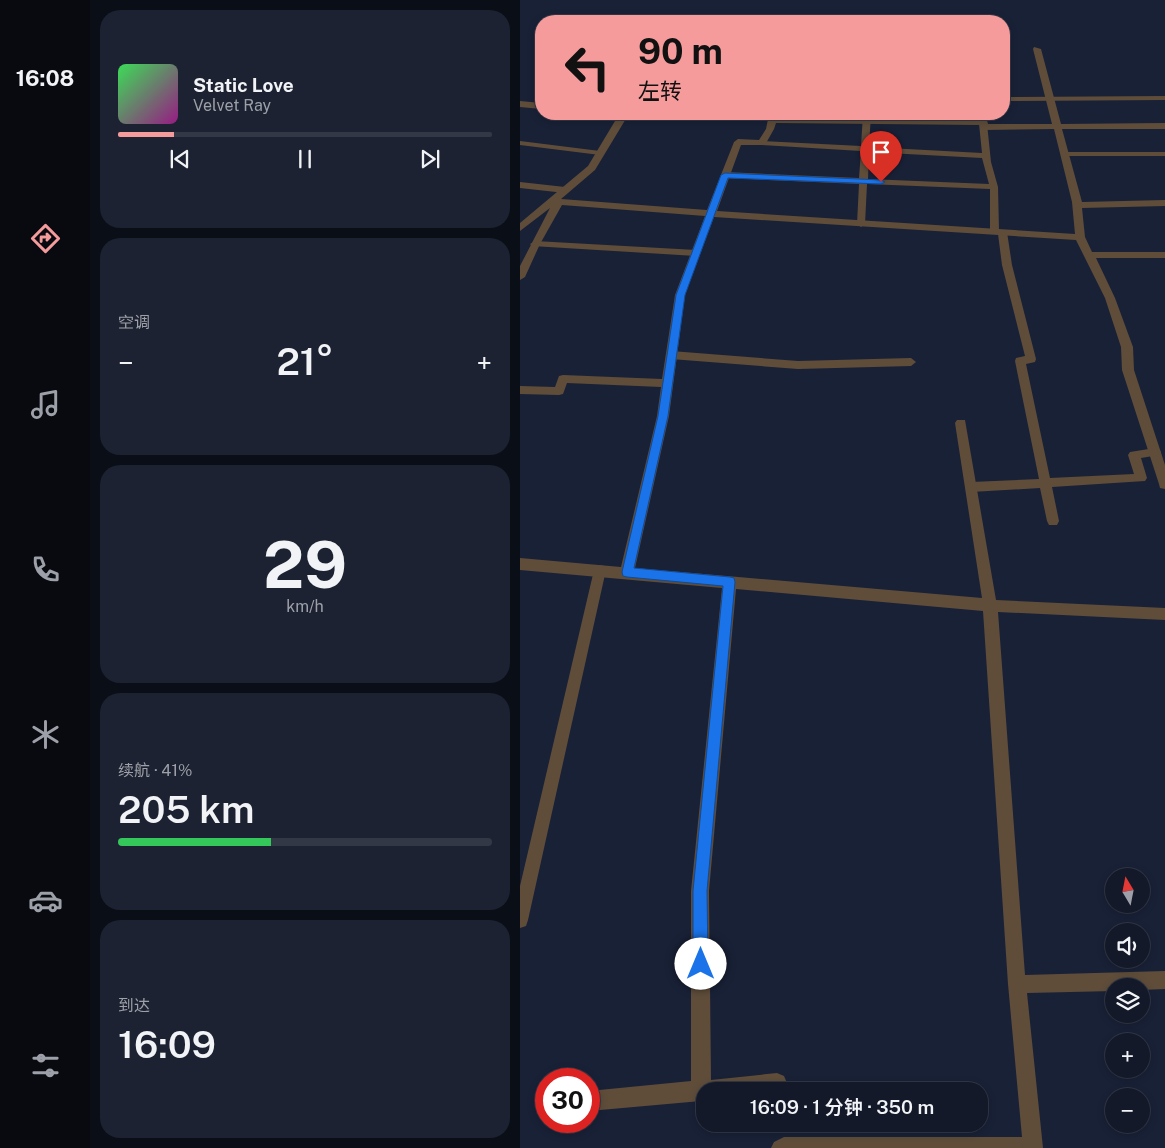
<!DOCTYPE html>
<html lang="zh">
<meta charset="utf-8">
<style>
:root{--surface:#131929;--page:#1c2231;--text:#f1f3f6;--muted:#9da0a8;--line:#323846;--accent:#f59b9c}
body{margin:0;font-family:"Public Sans","Noto Sans SC",sans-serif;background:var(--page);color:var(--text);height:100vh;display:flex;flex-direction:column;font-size:19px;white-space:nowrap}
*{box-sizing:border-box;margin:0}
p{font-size:16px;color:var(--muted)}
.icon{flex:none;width:28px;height:28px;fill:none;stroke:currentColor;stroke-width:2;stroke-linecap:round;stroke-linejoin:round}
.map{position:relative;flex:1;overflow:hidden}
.side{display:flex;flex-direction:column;gap:10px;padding:10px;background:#0a0e17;width:430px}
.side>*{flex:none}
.guide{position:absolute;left:15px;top:15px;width:475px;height:105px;border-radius:20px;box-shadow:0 2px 8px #0003,0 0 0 1px var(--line);background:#f59b9c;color:#111;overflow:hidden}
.needle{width:32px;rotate:350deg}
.controls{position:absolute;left:585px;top:868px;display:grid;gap:10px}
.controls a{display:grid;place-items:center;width:45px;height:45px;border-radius:50%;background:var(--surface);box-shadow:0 2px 8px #0003,0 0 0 1px var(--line);font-size:25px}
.speed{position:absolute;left:15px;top:1068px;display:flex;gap:10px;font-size:25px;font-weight:700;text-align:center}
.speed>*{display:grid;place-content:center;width:65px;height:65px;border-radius:50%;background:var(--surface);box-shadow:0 2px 8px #0003,0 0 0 1px var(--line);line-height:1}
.speed .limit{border:8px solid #d22;background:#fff;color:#111}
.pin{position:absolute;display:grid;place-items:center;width:42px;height:42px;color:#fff;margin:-51px -21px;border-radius:50% 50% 50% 0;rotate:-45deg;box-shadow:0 0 5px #0007}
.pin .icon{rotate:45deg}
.me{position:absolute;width:55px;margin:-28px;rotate:0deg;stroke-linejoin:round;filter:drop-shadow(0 0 4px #0008)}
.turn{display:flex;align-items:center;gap:18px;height:105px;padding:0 20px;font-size:22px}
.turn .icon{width:65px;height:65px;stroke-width:2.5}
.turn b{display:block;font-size:35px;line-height:42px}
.big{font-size:38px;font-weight:600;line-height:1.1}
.side .card{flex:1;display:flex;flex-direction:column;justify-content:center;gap:8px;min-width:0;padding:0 18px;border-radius:20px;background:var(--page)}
.side .dial{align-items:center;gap:0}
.dial b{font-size:65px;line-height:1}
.song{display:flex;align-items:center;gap:15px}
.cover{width:60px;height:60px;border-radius:8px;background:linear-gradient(135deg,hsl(130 70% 55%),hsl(310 70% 35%))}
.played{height:5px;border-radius:2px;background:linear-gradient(90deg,var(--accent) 15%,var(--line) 15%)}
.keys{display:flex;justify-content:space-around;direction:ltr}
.heat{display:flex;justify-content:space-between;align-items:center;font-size:28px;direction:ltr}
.charge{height:8px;border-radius:4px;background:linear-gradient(90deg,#34c759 41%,var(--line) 0)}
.trip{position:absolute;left:176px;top:1082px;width:292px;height:50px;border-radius:20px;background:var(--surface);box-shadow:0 2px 8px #0003,0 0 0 1px var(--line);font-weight:600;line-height:50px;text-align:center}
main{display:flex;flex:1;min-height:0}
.dock{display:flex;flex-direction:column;width:90px;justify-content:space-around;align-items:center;background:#080a10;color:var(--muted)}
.dock .icon{width:35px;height:35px}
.dock .active{color:var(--accent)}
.dock b{font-size:22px;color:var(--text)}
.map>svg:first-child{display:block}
</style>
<main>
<nav class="dock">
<b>16:08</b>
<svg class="icon active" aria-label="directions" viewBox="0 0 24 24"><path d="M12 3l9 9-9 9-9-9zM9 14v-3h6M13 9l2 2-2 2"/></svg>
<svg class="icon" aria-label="music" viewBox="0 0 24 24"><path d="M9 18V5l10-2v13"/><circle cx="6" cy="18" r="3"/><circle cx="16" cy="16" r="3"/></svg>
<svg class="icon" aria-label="phone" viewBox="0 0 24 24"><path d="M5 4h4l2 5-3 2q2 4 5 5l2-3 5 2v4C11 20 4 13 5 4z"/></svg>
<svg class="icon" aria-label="climate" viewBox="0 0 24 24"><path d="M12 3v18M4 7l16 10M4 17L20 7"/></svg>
<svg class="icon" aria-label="car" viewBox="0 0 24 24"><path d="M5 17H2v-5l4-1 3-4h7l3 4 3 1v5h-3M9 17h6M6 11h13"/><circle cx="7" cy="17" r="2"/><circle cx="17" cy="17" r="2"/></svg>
<svg class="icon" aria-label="filters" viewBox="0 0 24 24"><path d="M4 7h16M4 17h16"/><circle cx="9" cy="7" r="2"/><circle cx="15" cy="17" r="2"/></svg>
</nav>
<section class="side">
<div class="card">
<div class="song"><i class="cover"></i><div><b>Static Love</b><p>Velvet Ray</p></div></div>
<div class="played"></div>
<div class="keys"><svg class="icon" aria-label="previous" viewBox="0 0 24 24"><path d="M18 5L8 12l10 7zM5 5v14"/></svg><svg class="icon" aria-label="pause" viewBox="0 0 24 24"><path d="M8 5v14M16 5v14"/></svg><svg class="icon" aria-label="next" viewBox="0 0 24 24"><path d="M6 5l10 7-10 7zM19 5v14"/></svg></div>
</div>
<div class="card"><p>空调</p>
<div class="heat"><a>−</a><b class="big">21°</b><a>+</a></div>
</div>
<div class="card dial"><b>29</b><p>km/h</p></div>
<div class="card"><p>续航 · 41%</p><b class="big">205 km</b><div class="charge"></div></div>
<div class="card"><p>到达</p><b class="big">16:09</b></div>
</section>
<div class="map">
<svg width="645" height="1148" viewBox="0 0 645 1148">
<rect width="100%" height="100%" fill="#192137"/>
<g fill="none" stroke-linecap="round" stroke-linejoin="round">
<g fill="#5f4d3a" fill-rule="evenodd">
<path d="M645,96V100L484,101V97Z"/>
<path d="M343,114H351L349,147L462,153L458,114H466L471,162L478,187L479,230H485L487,232L492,265L516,359L515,362L506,364L530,478L614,474L608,455L610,452L635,448L639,449L641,452L639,455L621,458L627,478L625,481L532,487L539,521L537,525H529L527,521L520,488L451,492L447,490L445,487L447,484L451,482L519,479L495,361L496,358L505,356L482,265L478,234H472L470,232V189L347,184L345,224L341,227L337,224L339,184L205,178L201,175L205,172L339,178L341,151L242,145L238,143L242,141L341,146ZM349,152L462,158L469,184L348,179Z"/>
<path d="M0,141L80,151L84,153L80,155L0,145Z"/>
<path d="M542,152H645V156H545L541,154Z"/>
<path d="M0,182L45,187L49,190L45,193L0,188Z"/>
<path d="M15,241L176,250L181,253L176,256L12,246L10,244Z"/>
<path d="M151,351L278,361L391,358L396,362L391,366L278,369L151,359L146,355Z"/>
<path d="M80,565L84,566L86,570L8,920L6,926L0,928V886L74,570L76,566Z"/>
<path d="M264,1137H513L519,1140L522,1146L521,1148H251L254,1142Z"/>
</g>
<g fill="#5f4d3a" fill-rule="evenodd">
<path d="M514,47L521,49L541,124L645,123V129H542L562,202L645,200V206L562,208L565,237L572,252H645V258H576L595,298L613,347L614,370L645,465V489L640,488L639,484L602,370L601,347L585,298L556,240L194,217L165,295L149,416L115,568L462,598L435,423L437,420H445L476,600L645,608V620L478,612L505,975L645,971V989L621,990V986H594V991L507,993L523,1148H503L488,984L463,611L216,589L189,891L191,1080L257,1073L264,1076L267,1083L264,1090L260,1091H185V1100L181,1101L69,1111V1091L171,1081V891L202,588L0,570V558L101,567L137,416L141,387L47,383L43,394L39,395L0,394V386L35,387L39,376L43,375L142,379L155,295L185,216L42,205L20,244L5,277L0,280V266L30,208L0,231V223L68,166L98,116L97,114C110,114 146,110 155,117L151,120L107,117L75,170L41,199L187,210L214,142L218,139L239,140L246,129L249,114H257V117L464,119L467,120L468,124H532L513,49ZM256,123L460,125L461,129L464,130L534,129L552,202L555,234L197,211L221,145H245L254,129Z"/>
<path d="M0,101L21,103V109L0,107Z"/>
</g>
</g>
<path fill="#1a73e8" stroke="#114b97" d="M205,173L361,180L365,182L361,184L208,178L165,295L148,416L114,568L210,577L214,578L215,582L187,891L188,964L186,969L181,971L175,969L173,964V891L203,586L107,577L103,576L102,572L138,416L156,295L201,175Z"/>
</svg>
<div class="controls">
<a><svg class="needle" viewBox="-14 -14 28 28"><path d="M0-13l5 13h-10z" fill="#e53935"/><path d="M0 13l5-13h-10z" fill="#9da0a8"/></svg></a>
<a><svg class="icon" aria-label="sound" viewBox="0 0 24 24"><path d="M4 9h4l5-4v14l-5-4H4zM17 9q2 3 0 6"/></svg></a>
<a><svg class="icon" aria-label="layers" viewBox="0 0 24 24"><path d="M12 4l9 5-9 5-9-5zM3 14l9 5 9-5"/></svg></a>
<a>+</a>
<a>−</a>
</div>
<div class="speed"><div class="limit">30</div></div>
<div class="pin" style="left:361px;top:182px;background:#d93025"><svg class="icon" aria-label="arrive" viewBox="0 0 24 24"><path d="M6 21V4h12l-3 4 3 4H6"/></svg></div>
<svg class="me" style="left:181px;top:964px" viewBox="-20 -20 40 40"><circle r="19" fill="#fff"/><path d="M0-13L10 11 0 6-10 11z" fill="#1a73e8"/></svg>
<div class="trip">16:09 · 1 分钟 · 350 m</div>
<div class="guide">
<div class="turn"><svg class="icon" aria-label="left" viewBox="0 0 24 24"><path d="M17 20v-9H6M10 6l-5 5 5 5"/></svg><div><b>90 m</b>左转</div></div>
</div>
</div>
</main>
